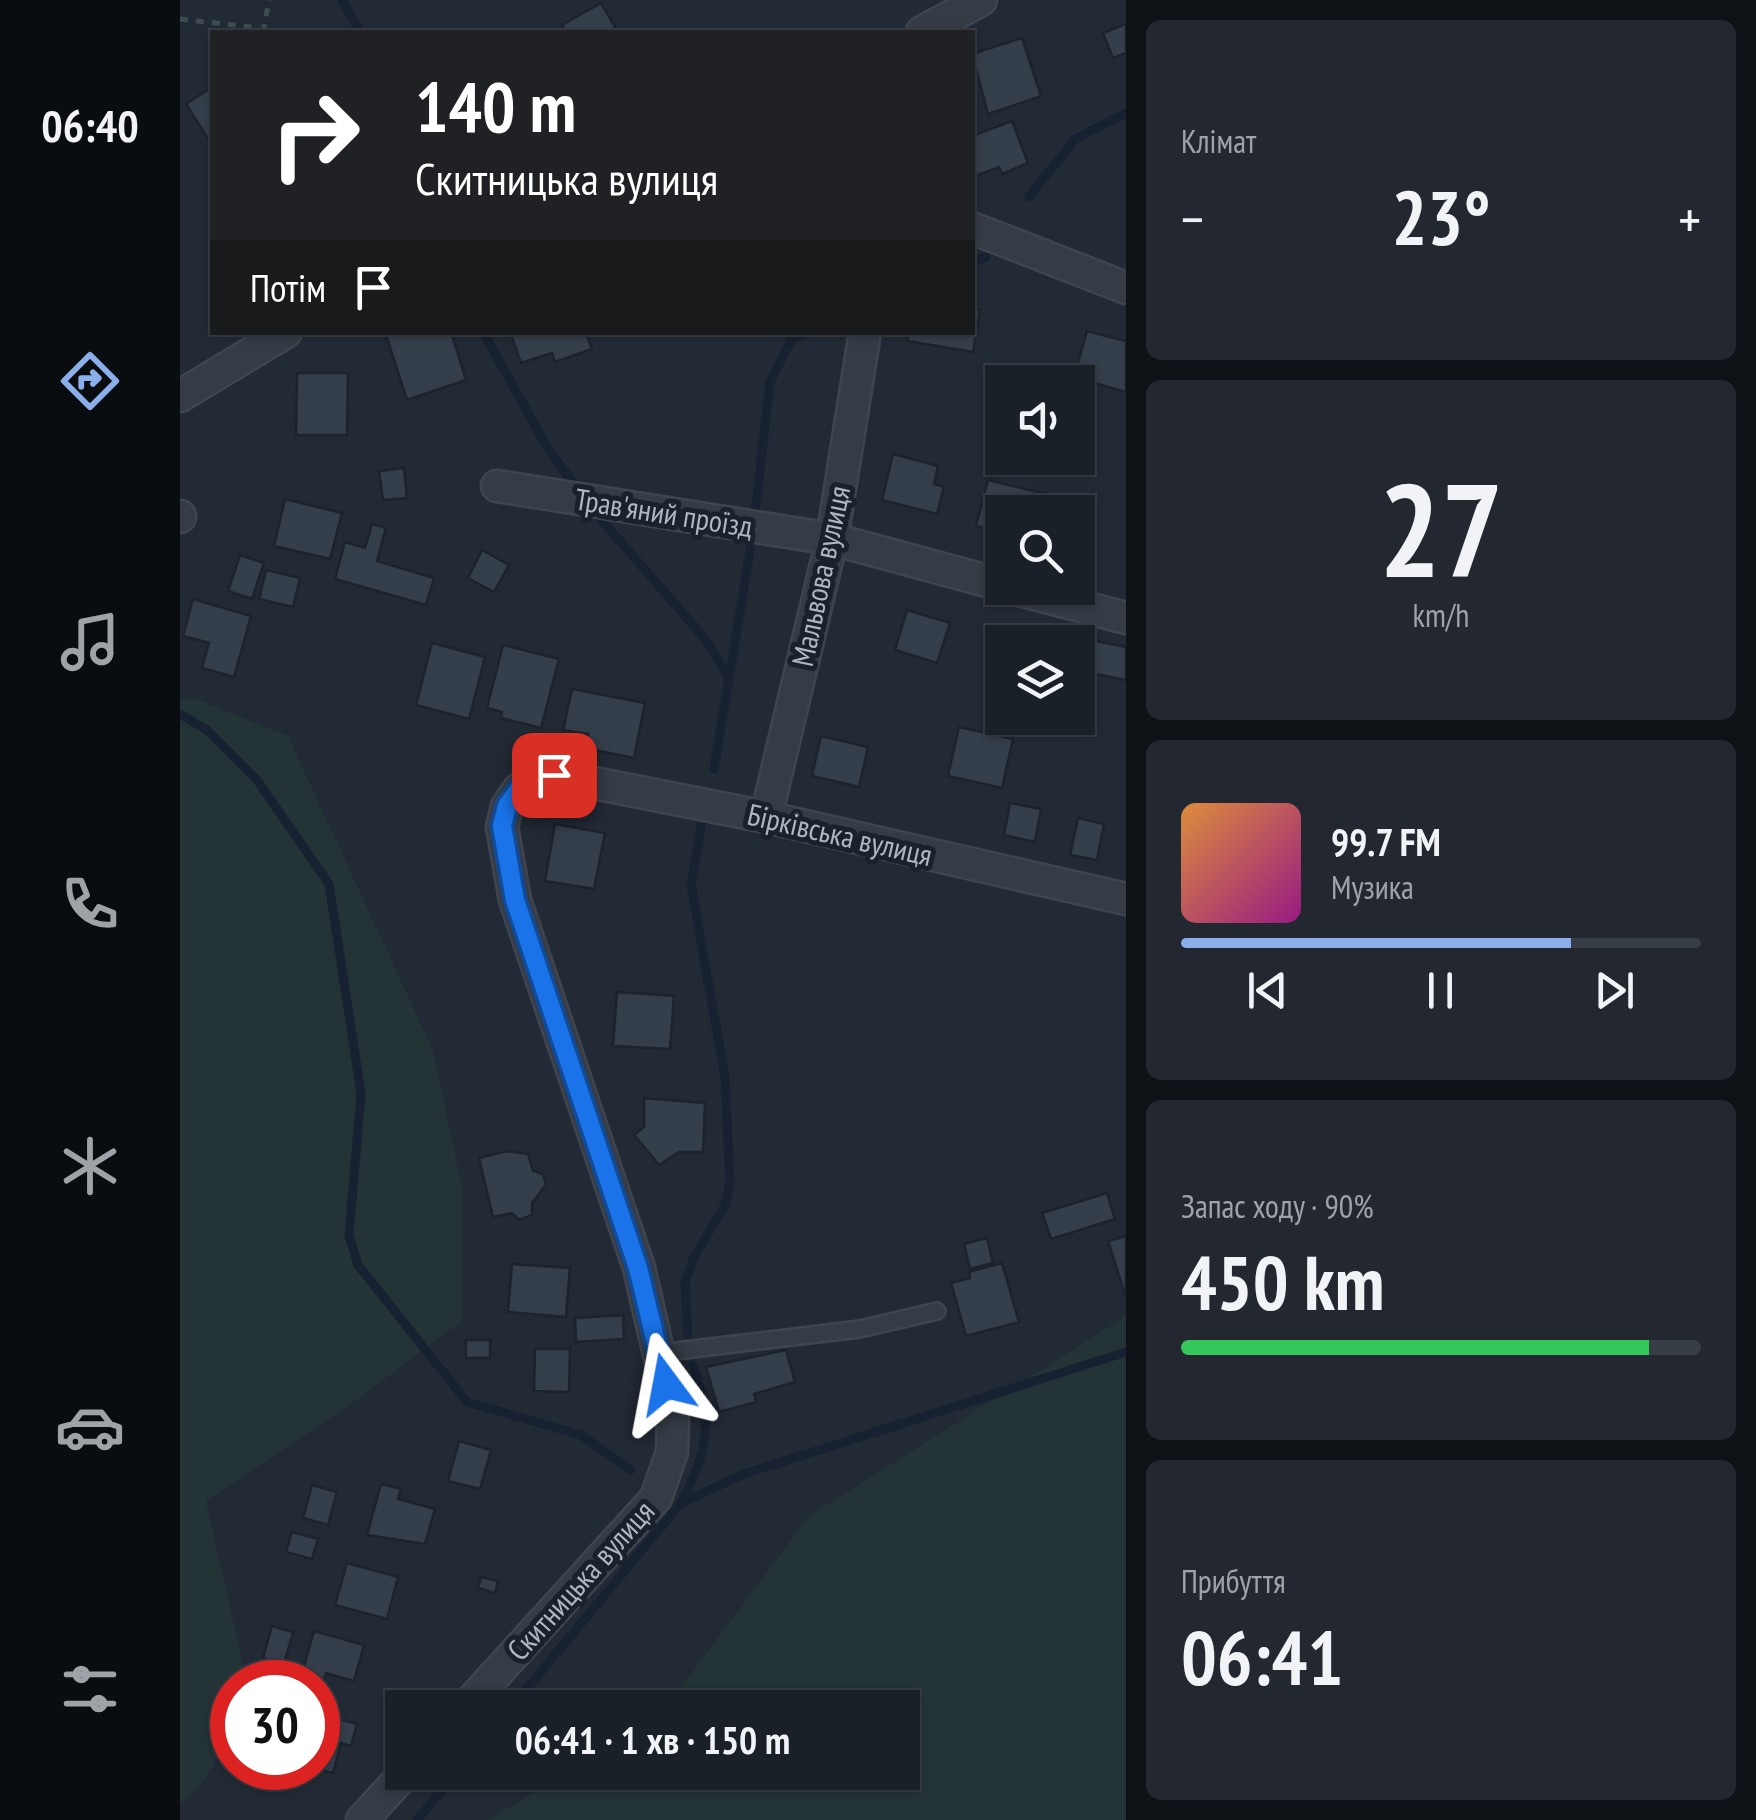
<!DOCTYPE html>
<html lang="uk">
<meta charset="utf-8">
<style>
:root{--surface:#1a2028;--page:#232830;--text:#f1f3f6;--muted:#9fa3a8;--line:#383e45;--accent:#8caeeb}
body{margin:0;font-family:"PT Sans Narrow",sans-serif;background:var(--page);color:var(--text);height:100vh;display:flex;flex-direction:column;font-size:38px;white-space:nowrap}
*{box-sizing:border-box;margin:0}
p{font-size:32px;color:var(--muted)}
.icon{flex:none;width:55px;height:55px;fill:none;stroke:currentColor;stroke-width:2;stroke-linecap:round;stroke-linejoin:round}
.map{position:relative;flex:1;overflow:hidden}
.drawer{display:flex;flex-direction:column;gap:20px;padding:20px;background:#0e1216;width:630px}
.drawer>*{flex:none}
.hud{position:absolute;left:30px;top:30px;width:765px;height:305px;border-radius:0px;box-shadow:0 2px 8px #0004,0 0 0 2px var(--line);background:#202124;color:#fff;overflow:hidden}
.controls{position:absolute;left:805px;top:365px;display:grid;gap:20px}
.controls a{display:grid;place-items:center;width:110px;height:110px;border-radius:0px;background:var(--surface);box-shadow:0 2px 8px #0004,0 0 0 2px var(--line);font-size:50px}
.speed{position:absolute;left:30px;top:1660px;display:flex;gap:20px;font-size:50px;font-weight:700;text-align:center}
.speed>*{display:grid;place-content:center;width:130px;height:130px;border-radius:50%;background:var(--surface);box-shadow:0 2px 8px #0004,0 0 0 2px var(--line);line-height:1}
.speed .limit{border:15px solid #d22;background:#fff;color:#111}
.pin{position:absolute;display:grid;place-items:center;width:85px;height:85px;color:#fff;margin:-42px;border-radius:20px;box-shadow:0 5px 15px #0006}
.me{position:absolute;width:110px;margin:-55px;rotate:347deg;stroke-linejoin:round;filter:drop-shadow(0 0 8px #0008)}
.turn{display:flex;align-items:center;gap:35px;height:210px;padding:0 40px;font-size:45px}
.turn .icon{width:130px;height:130px;stroke-width:2.5}
.turn b{display:block;font-size:70px;line-height:85px}
.then{display:flex;align-items:center;height:95px;padding:0 40px;background:#0003;gap:20px;font-size:38px}
.big{font-size:75px;font-weight:700;line-height:1.1}
.drawer .widget{flex:1;display:flex;flex-direction:column;justify-content:center;gap:15px;min-width:0;padding:0 35px;border-radius:15px;background:var(--page)}
.drawer .dial{align-items:center;gap:0}
.dial b{font-size:130px;line-height:1}
.song{display:flex;align-items:center;gap:30px}
.cover{width:120px;height:120px;border-radius:15px;background:linear-gradient(135deg,hsl(30 70% 55%),hsl(310 70% 35%))}
.played{height:10px;border-radius:5px;background:linear-gradient(90deg,var(--accent) 75%,var(--line) 75%)}
.keys{display:flex;justify-content:space-around;direction:ltr}
.heat{display:flex;justify-content:space-between;align-items:center;font-size:55px;direction:ltr}
.charge{height:15px;border-radius:8px;background:linear-gradient(90deg,#34c759 90%,var(--line) 0)}
.trip{position:absolute;left:205px;top:1690px;width:535px;height:100px;border-radius:0px;background:var(--surface);box-shadow:0 2px 8px #0004,0 0 0 2px var(--line);font-weight:700;line-height:100px;text-align:center}
main{display:flex;flex:1;min-height:0}
.menu{display:flex;flex-direction:column;width:180px;justify-content:space-around;align-items:center;background:#0a0d10;color:var(--muted)}
.menu .icon{width:70px;height:70px}
.menu .active{color:var(--accent)}
.menu b{font-size:45px;color:var(--text)}
.map>svg:first-child{display:block}
</style>
<main>
<nav class="menu">
<b>06:40</b>
<svg class="icon active" aria-label="directions" viewBox="0 0 24 24"><path d="M12 3l9 9-9 9-9-9zM9 14v-3h6M13 9l2 2-2 2"/></svg>
<svg class="icon" aria-label="music" viewBox="0 0 24 24"><path d="M9 18V5l10-2v13"/><circle cx="6" cy="18" r="3"/><circle cx="16" cy="16" r="3"/></svg>
<svg class="icon" aria-label="phone" viewBox="0 0 24 24"><path d="M5 4h4l2 5-3 2q2 4 5 5l2-3 5 2v4C11 20 4 13 5 4z"/></svg>
<svg class="icon" aria-label="climate" viewBox="0 0 24 24"><path d="M12 3v18M4 7l16 10M4 17L20 7"/></svg>
<svg class="icon" aria-label="car" viewBox="0 0 24 24"><path d="M5 17H2v-5l4-1 3-4h7l3 4 3 1v5h-3M9 17h6M6 11h13"/><circle cx="7" cy="17" r="2"/><circle cx="17" cy="17" r="2"/></svg>
<svg class="icon" aria-label="filters" viewBox="0 0 24 24"><path d="M4 7h16M4 17h16"/><circle cx="9" cy="7" r="2"/><circle cx="15" cy="17" r="2"/></svg>
</nav>
<div class="map">
<svg width="946" height="1820" viewBox="0 0 946 1820">
<rect width="100%" height="100%" fill="#222a35"/>
<g fill="#243336">
<path d="M16,699L108,736L253,1050L282,1187V1321L171,1404L26,1501L67,1682H52C52,1730 39,1774 0,1804V700Z"/>
<path d="M946,1316V1820H308L388,1773L722,1772V1708L486,1707L629,1516Z"/>
</g>
<g fill="none" stroke-linecap="round" stroke-linejoin="round">
<g stroke="#172131" stroke-width="9">
<path d="M162,0L180,32"/>
<path d="M849,197L895,139L946,113"/>
<path d="M792,263L806,257"/>
<path d="M303,332L367,447L400,492"/>
<path d="M412,509L527,641L547,675"/>
<path d="M0,714L27,730L77,780L149,884L181,1093L169,1235L178,1265L287,1402L401,1435L451,1470"/>
<path d="M534,769L572,539L590,382L611,340L628,332"/>
<path d="M508,1335L505,1282L514,1257L545,1205L550,1183L545,1077L511,885L523,816"/>
<path d="M501,1503C529,1450 533,1422 513,1365"/>
<path d="M331,1708L501,1503L564,1474L946,1352"/>
<path d="M237,1820L277,1772"/>
</g>
</g>
<g fill="#353e4b" stroke="#1d232c" stroke-width="2.5">
<path d="M421,3L438,32H386L382,25Z"/>
<path d="M946,24V53L933,58L923,33Z"/>
<path d="M842,38L861,96L808,114L792,54Z"/>
<path d="M32,87V145L6,104Z"/>
<path d="M832,121L848,163L822,174L819,167L792,177V136Z"/>
<path d="M792,309L800,310L793,352L727,341L729,332H792Z"/>
<path d="M907,331L946,341V392L894,377Z"/>
<path d="M205,332H271L286,380L227,400Z"/>
<path d="M330,332H406L412,349L375,362L372,353L341,363Z"/>
<path d="M117,373H168L167,435H116Z"/>
<path d="M713,454L758,466L754,484L764,487L757,514L702,500Z"/>
<path d="M224,468L227,498L203,500L199,471Z"/>
<path d="M808,480L866,494L861,512H822V532L796,526Z"/>
<path d="M105,499L162,513L150,559L94,546Z"/>
<path d="M192,524L206,528L197,561L254,578L246,605L155,579L165,542L185,548Z"/>
<path d="M302,550L329,565L314,592L288,578Z"/>
<path d="M60,555L84,563L72,599L48,591Z"/>
<path d="M86,570L120,578L113,607L79,599Z"/>
<path d="M13,599L71,616L54,677L22,668L29,643L3,636Z"/>
<path d="M727,610L770,623L757,663L715,650Z"/>
<path d="M916,641L946,647V680L910,673Z"/>
<path d="M252,643L305,657L289,719L236,705Z"/>
<path d="M323,645L379,659L361,728L321,718L322,712L307,708Z"/>
<path d="M392,689L465,703L454,758L405,748L408,734L383,730Z"/>
<path d="M779,727L833,739L822,788L768,776Z"/>
<path d="M641,736L688,747L679,787L632,776Z"/>
<path d="M830,803L861,809L855,842L824,835Z"/>
<path d="M898,818L924,824L917,860L890,855Z"/>
<path d="M375,824L425,833L414,889L365,881Z"/>
<path d="M437,992L494,996L490,1049L433,1046Z"/>
<path d="M464,1098L525,1103L523,1152H499L479,1165L454,1135L464,1127Z"/>
<path d="M327,1151L348,1154L353,1171L363,1174L366,1185L352,1203V1215L339,1220L332,1213L313,1217L299,1158Z"/>
<path d="M927,1193L935,1219L871,1239L862,1213Z"/>
<path d="M946,1236V1298L928,1241Z"/>
<path d="M807,1238L813,1263L790,1269L784,1244Z"/>
<path d="M822,1263L839,1322L786,1336L771,1283L790,1278L789,1272Z"/>
<path d="M332,1264L390,1268L386,1317L328,1312Z"/>
<path d="M443,1315L444,1339L396,1342L395,1318Z"/>
<rect x="286" y="1340" width="24" height="18"/>
<path d="M355,1349H390L389,1392L354,1391Z"/>
<path d="M606,1350L615,1382L574,1394L576,1402L539,1412L526,1367Z"/>
<path d="M279,1441L311,1450L300,1489L268,1481Z"/>
<path d="M201,1484L221,1489L218,1499L255,1509L245,1544L187,1535Z"/>
<path d="M132,1485L157,1492L148,1525L123,1518Z"/>
<path d="M112,1532L138,1539L132,1559L106,1552Z"/>
<path d="M167,1563L218,1577L207,1619L155,1605Z"/>
<path d="M301,1577L318,1581L315,1593L298,1588Z"/>
<path d="M92,1626L113,1632L104,1664L83,1658Z"/>
<path d="M134,1631L184,1645L174,1681L146,1673L142,1686L120,1680Z"/>
<path d="M138,1713L177,1724L171,1746L161,1743L153,1773L132,1768H138Z"/>
</g>
<g fill="none" stroke-linecap="round" stroke-linejoin="round">
<defs>
<path id="lane" d="M479,1353L680,1329L757,1311"/>
<g id="street">
<path d="M742,32L801,0"/>
<path d="M792,228L946,288"/>
<path d="M0,396L106,332"/>
<path d="M317,486L652,539L822,585"/>
<path d="M0,516V517"/>
<path d="M832,588L946,618"/>
<path d="M586,817L652,539L685,332"/>
<path d="M285,1708L476,1498L492,1452L493,1415L459,1268L335,900L322,827L327,806L339,789L374,775L586,817L946,899"/>
<path d="M182,1820L226,1772"/>
</g>
</defs>
<use href="#lane" stroke="#3f454f" stroke-width="20"/>
<use href="#street" stroke="#3f454f" stroke-width="35"/>
<g stroke="#3d4c4e" stroke-width="5" stroke-dasharray="8 8" stroke-linecap="butt">
<path d="M0,19L80,28"/>
<path d="M83,32L89,0"/>
</g>
<use href="#lane" stroke="#353c46" stroke-width="15"/>
<use href="#street" stroke="#353c46" stroke-width="30"/>
</g>
<g fill="none" stroke-linecap="round" stroke-linejoin="round">
<defs>
<path id="route" d="M374,775L339,789L327,806L322,826L335,900L458,1268L486,1384"/>
</defs>
<use href="#route" stroke="#114b97" stroke-width="25"/>
<use href="#route" stroke="#1a73e8" stroke-width="18"/>
</g>
<g text-anchor="middle" dominant-baseline="central" stroke-width="10" stroke-linejoin="round" paint-order="stroke">
<g font-size="30" fill="#b0b6c2" stroke="#1b212a">
<text transform="translate(484 512) rotate(9)">Трав'яний проїзд</text>
<text transform="translate(640 576) rotate(-78)">Мальвова вулиця</text>
<text transform="translate(660 834) rotate(13)">Бірківська вулиця</text>
<text transform="translate(400 1580) rotate(-48)">Скитницька вулиця</text>
</g>
</g>
</svg>
<div class="controls">
<a><svg class="icon" aria-label="sound" viewBox="0 0 24 24"><path d="M4 9h4l5-4v14l-5-4H4zM17 9q2 3 0 6"/></svg></a>
<a><svg class="icon" aria-label="search" viewBox="0 0 24 24"><circle cx="10" cy="10" r="6"/><path d="M15 15l6 6"/></svg></a>
<a><svg class="icon" aria-label="layers" viewBox="0 0 24 24"><path d="M12 4l9 5-9 5-9-5zM3 14l9 5 9-5"/></svg></a>
</div>
<div class="speed"><div class="limit">30</div></div>
<div class="pin" style="left:374px;top:775px;background:#d93025"><svg class="icon" aria-label="arrive" viewBox="0 0 24 24"><path d="M6 21V4h12l-3 4 3 4H6"/></svg></div>
<svg class="me" style="left:486px;top:1384px" viewBox="-20 -20 40 40"><path d="M0-17L14 15 0 8-14 15z" fill="#1a73e8" stroke="#fff" stroke-width="4"/></svg>
<div class="trip">06:41 · 1 хв · 150 m</div>
<div class="hud">
<div class="turn"><svg class="icon" aria-label="right" viewBox="0 0 24 24"><path d="M7 20v-9h11M14 6l5 5-5 5"/></svg><div><b>140 m</b>Скитницька вулиця</div></div>
<div class="then">Потім<svg class="icon" aria-label="arrive" viewBox="0 0 24 24"><path d="M6 21V4h12l-3 4 3 4H6"/></svg></div>
</div>
</div>
<section class="drawer">
<div class="widget"><p>Клімат</p>
<div class="heat"><a>−</a><b class="big">23°</b><a>+</a></div>
</div>
<div class="widget dial"><b>27</b><p>km/h</p></div>
<div class="widget">
<div class="song"><i class="cover"></i><div><b>99.7 FM</b><p>Музика</p></div></div>
<div class="played"></div>
<div class="keys"><svg class="icon" aria-label="previous" viewBox="0 0 24 24"><path d="M18 5L8 12l10 7zM5 5v14"/></svg><svg class="icon" aria-label="pause" viewBox="0 0 24 24"><path d="M8 5v14M16 5v14"/></svg><svg class="icon" aria-label="next" viewBox="0 0 24 24"><path d="M6 5l10 7-10 7zM19 5v14"/></svg></div>
</div>
<div class="widget"><p>Запас ходу · 90%</p><b class="big">450 km</b><div class="charge"></div></div>
<div class="widget"><p>Прибуття</p><b class="big">06:41</b></div>
</section>
</main>
